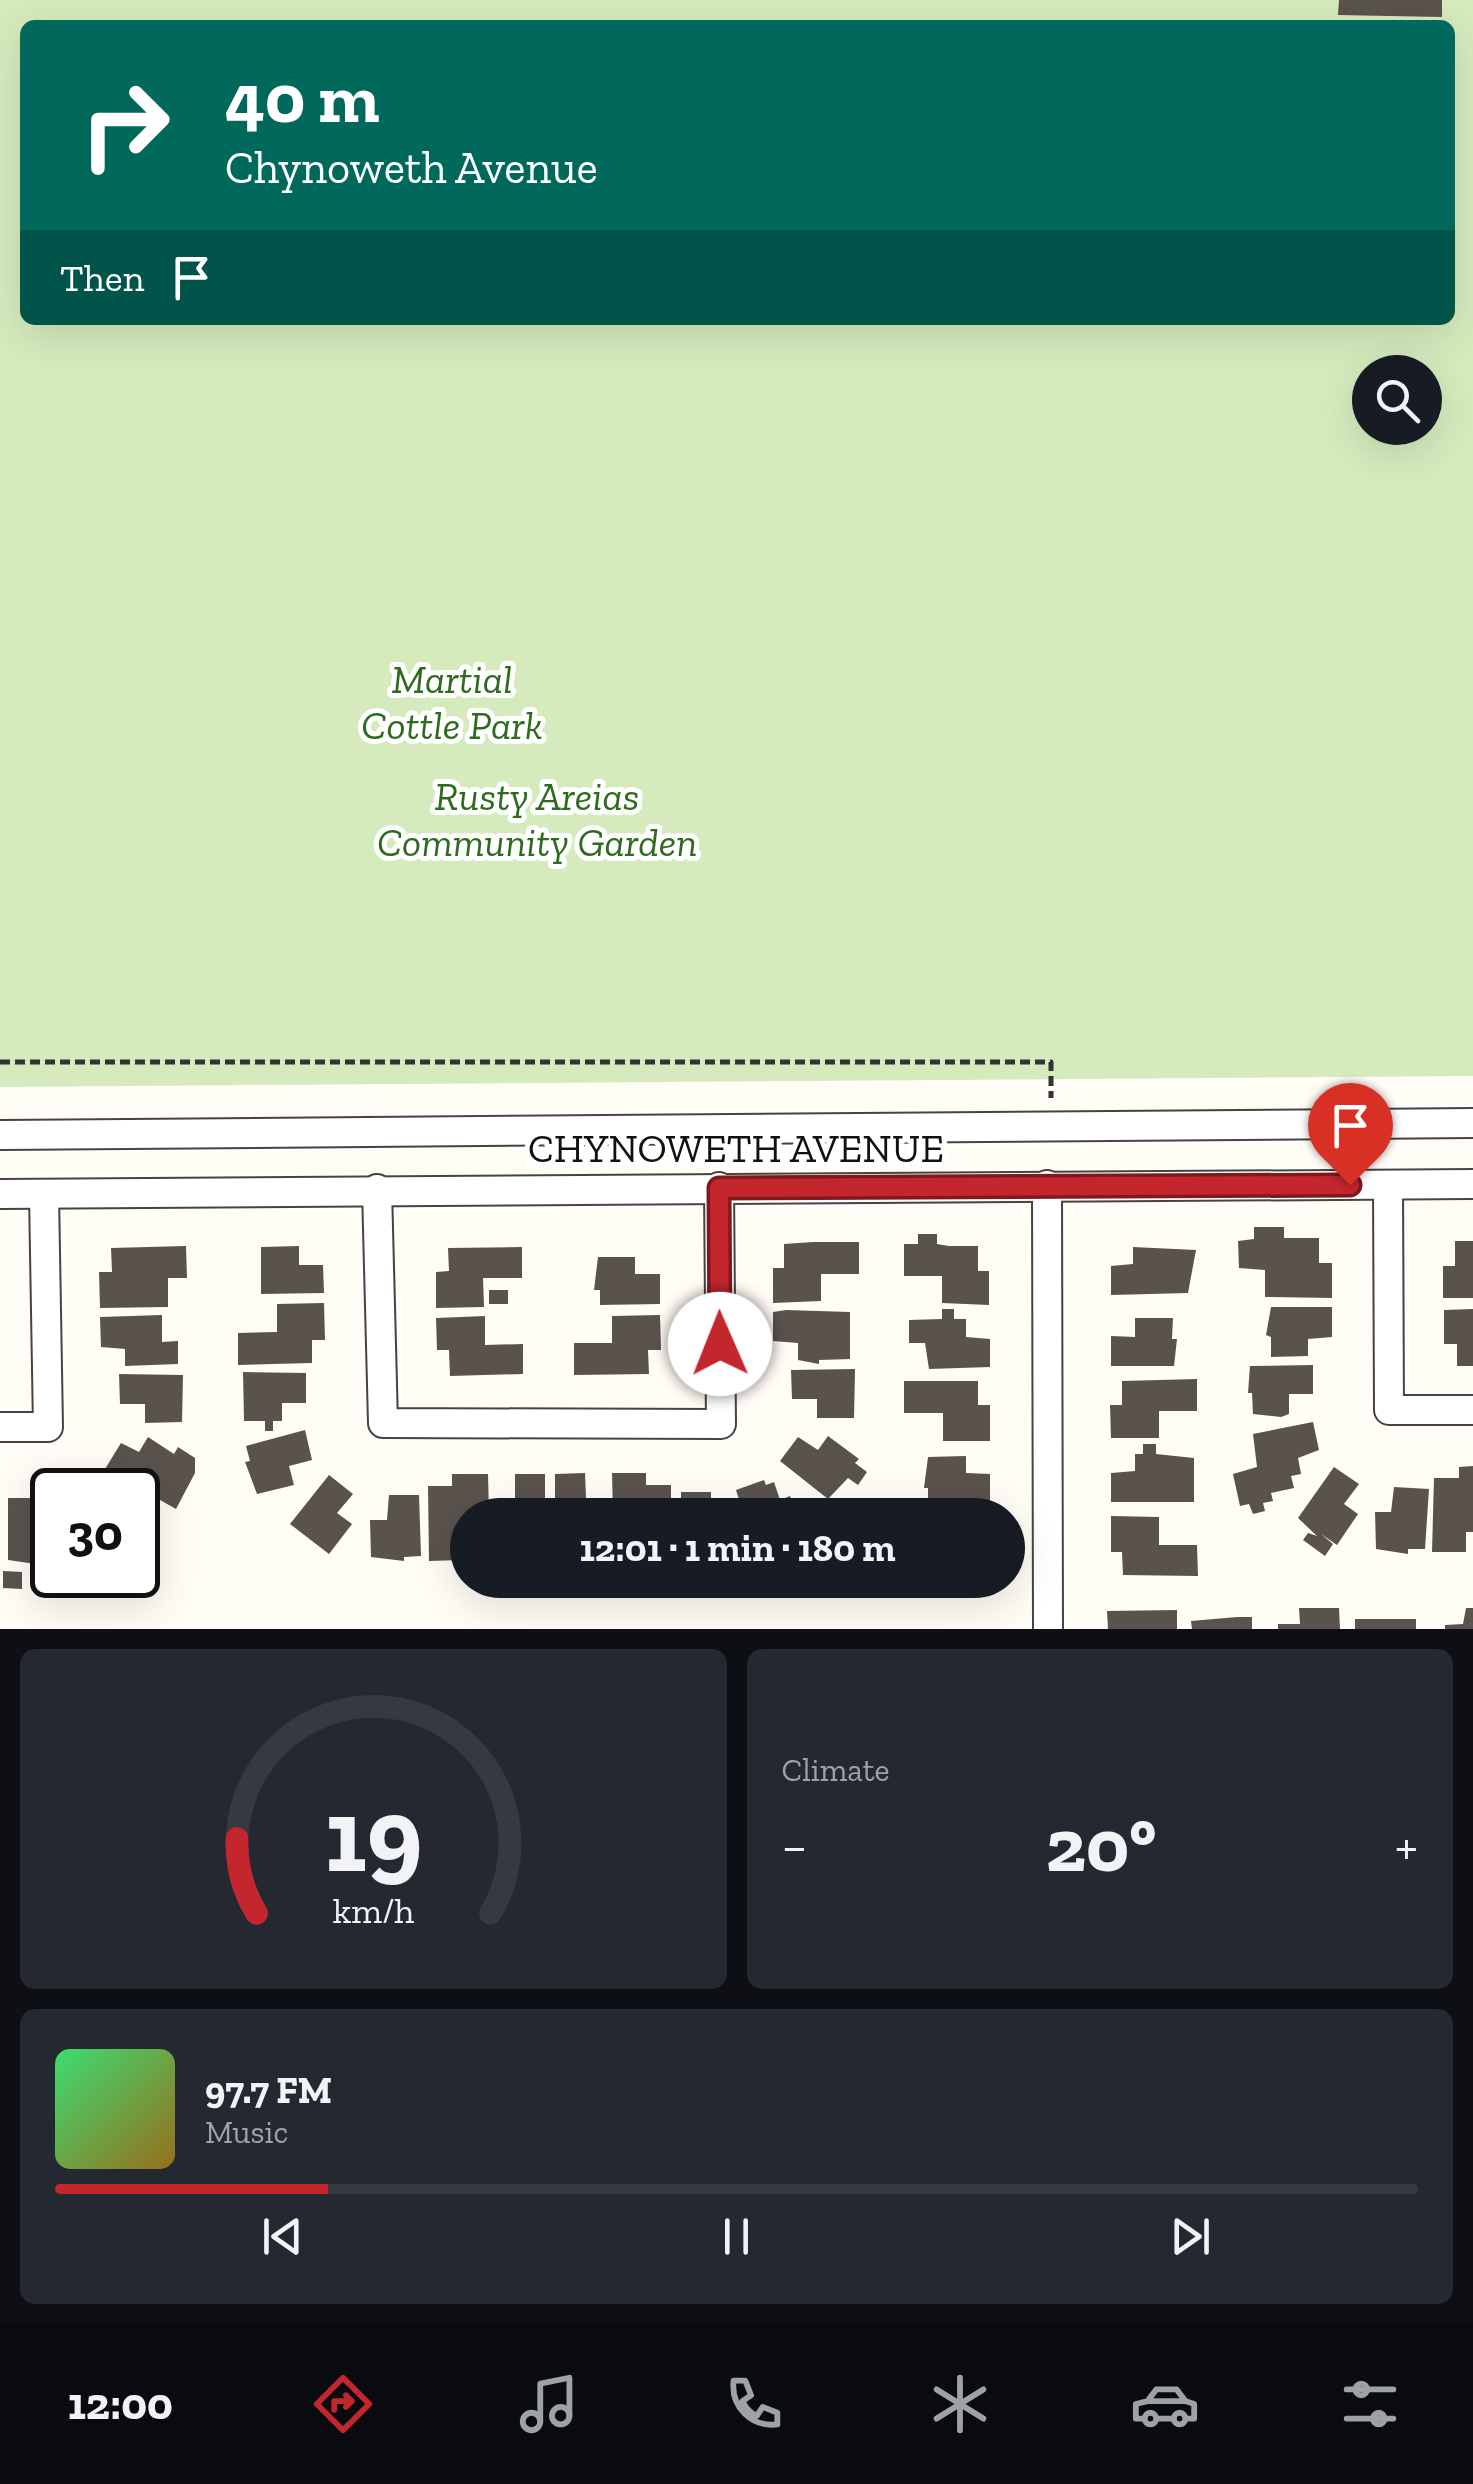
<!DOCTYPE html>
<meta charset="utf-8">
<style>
:root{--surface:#171b24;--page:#242831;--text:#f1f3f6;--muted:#9ea1a6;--line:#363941;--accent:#c4262e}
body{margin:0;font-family:"Zilla Slab",serif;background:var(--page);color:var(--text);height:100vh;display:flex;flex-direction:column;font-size:38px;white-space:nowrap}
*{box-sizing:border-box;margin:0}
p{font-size:32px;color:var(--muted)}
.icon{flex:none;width:55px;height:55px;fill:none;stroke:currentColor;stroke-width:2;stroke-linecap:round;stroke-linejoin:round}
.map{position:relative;height:1629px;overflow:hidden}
.panel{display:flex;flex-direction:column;gap:20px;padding:20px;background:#0d0f14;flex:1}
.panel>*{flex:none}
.top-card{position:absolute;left:20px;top:20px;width:1435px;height:305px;border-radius:15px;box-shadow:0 10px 40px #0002;background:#00695c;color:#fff;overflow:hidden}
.controls{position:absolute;left:1352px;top:355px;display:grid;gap:20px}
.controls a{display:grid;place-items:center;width:90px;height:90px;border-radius:50%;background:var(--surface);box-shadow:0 10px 40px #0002;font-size:50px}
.speed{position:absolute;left:30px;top:1468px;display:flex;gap:20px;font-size:50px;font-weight:700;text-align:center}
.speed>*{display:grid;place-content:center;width:130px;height:130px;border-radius:50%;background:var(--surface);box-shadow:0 10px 40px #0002;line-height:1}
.speed .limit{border:5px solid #111;border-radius:15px;background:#fff;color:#111}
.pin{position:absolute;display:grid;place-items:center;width:85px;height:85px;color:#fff;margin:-102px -42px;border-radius:50% 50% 50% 0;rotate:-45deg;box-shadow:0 0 10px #0007}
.pin .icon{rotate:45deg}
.me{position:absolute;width:110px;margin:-55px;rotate:359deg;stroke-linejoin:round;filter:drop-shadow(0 0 8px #0008)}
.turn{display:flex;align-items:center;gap:35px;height:210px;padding:0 40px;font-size:45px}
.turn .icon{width:130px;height:130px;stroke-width:2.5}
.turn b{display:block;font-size:70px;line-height:85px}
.then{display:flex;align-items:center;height:95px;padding:0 40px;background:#0003;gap:20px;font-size:38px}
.big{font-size:75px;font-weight:800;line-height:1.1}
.panel .widget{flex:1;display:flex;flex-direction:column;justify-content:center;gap:15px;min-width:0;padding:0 35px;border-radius:15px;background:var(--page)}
.panel .dial{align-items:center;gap:0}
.dial svg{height:260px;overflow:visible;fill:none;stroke:var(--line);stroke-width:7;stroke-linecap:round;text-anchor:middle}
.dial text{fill:var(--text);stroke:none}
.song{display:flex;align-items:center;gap:30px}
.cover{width:120px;height:120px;border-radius:15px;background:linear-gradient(135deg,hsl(140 70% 55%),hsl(40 70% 35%))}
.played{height:10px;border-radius:5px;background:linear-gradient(90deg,var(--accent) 20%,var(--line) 20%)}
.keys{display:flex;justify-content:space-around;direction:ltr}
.heat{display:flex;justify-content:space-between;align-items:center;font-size:55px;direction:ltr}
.panel .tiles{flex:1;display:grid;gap:20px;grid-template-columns:1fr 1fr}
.widget:last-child{grid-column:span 2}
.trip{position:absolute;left:450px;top:1498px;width:575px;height:100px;border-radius:50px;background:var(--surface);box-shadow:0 10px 40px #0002;font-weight:800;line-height:100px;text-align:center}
.tab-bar{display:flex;height:160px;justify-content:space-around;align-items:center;background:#090b0e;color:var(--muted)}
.tab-bar .icon{width:70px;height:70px}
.tab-bar .on{color:var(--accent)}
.tab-bar b{font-size:45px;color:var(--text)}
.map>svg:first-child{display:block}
</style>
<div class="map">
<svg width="1473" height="1629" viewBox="0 0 1473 1629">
<rect width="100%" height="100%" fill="#fffdf5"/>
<path fill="#d5ebbd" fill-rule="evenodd" d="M0,0H1473V1076L0,1087ZM25,25H1450V320H25ZM1370,372H1425V428H1370Z"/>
<g fill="#5a524d">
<path d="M1339,0H1442V17L1338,15Z"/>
<path d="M1254,1227H1284V1238H1319V1263H1332V1298L1265,1297V1270L1239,1268L1238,1241L1254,1239Z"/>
<path d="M918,1234H937V1244L949,1246H978V1271H989V1305L942,1303V1276H904V1244H918Z"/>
<path d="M1455,1241H1473V1298H1443V1266H1455Z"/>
<path d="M813,1242H859V1274H821V1301L773,1303V1268H784V1244Z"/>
<path d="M186,1246L187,1278H168V1307L100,1308L99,1272H112L111,1248Z"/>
<path d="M299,1246V1265H323L324,1293L261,1294V1247Z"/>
<path d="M522,1247V1278H483L484,1307L436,1308V1272L449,1271L448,1248Z"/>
<path d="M1133,1247L1196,1250L1188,1293L1111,1295V1266L1133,1264Z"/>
<path d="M598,1257H635V1274H660V1304L600,1305V1290H594Z"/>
<rect x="489" y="1290" width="19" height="14"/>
<path d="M324,1303L325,1340H312V1363L238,1365V1333L277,1332V1304Z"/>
<path d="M1271,1307H1332V1337L1308,1339V1356L1271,1357V1337L1266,1335Z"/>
<path d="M942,1309H954V1319H966V1337L990,1339V1367L929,1369L925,1343H909V1320L942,1319Z"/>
<path d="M1473,1309V1366H1457V1344H1444V1310Z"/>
<path d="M786,1310L850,1312V1359L819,1360V1364L798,1360V1343L773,1341V1312Z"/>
<path d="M162,1315V1342L178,1341V1364L125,1366V1349L101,1347L100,1317Z"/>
<path d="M660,1315L661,1350H648L649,1374L574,1375V1343H612V1316Z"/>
<path d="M485,1316V1345L523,1344V1374L450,1376L449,1350H437L436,1318Z"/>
<path d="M1135,1318H1173L1172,1339H1177L1174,1366H1111V1336L1135,1337Z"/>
<path d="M1313,1365V1394H1289V1414L1281,1417L1253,1414L1252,1393H1248L1250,1366Z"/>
<path d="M855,1369L854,1418H817V1399H792L791,1370Z"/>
<path d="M243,1372L306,1373V1403H282V1421H273V1431H265V1421H244Z"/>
<path d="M119,1374L183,1375L182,1422L145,1423V1404H120Z"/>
<path d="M1197,1379V1411H1159V1438H1111L1110,1405H1122V1381Z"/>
<path d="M904,1381H978V1405H990V1441H943V1413H904Z"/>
<path d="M1313,1422L1319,1450L1298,1458L1301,1474L1291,1476L1294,1488L1271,1493L1273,1501L1263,1503L1265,1511L1253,1514L1249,1504L1240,1506L1233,1474L1257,1467L1253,1434Z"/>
<path d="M305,1430L312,1460L289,1466L294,1485L257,1494L245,1462L250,1461L246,1446Z"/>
<path d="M828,1436L859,1459L855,1463L867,1472L858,1485L848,1478L828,1499L780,1461L798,1437L818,1450Z"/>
<path d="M148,1437L174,1454L178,1447L195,1458V1473L176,1509L105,1469L121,1443L139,1452Z"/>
<path d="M1143,1444H1156V1454L1194,1458V1502H1111V1473L1135,1471V1454H1143Z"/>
<path d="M966,1456V1473L990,1474V1503L928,1504V1488H924L928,1457Z"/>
<path d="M1473,1466V1532H1466V1552H1432L1434,1478H1459V1467Z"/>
<path d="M1334,1467L1359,1484L1344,1504L1358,1514L1337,1545L1321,1534L1333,1544L1325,1556L1303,1540L1308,1533L1317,1536L1298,1518Z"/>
<path d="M585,1473L586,1498H603V1515H555V1474Z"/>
<path d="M612,1473H646V1485H671V1515H613Z"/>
<path d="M452,1474H488L489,1515H468V1546L461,1547V1560L429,1561L428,1486H452Z"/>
<path d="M515,1474H545V1515H497L496,1499L515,1498Z"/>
<path d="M329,1475L353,1494L337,1513L352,1524L329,1554L290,1524Z"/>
<path d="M764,1480L766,1485L774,1482L780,1500L790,1496L797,1515H744L736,1490Z"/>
<path d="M1394,1487L1429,1489L1425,1549H1408V1554L1376,1549L1375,1512H1391Z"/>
<rect x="681" y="1492" width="30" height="23"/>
<path d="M389,1495H419L421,1556L404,1557V1561L371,1557L370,1520H387Z"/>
<path d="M8,1498H38L40,1522H52V1560H36V1564L8,1560Z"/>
<path d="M1111,1516L1159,1517V1545H1197L1198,1576L1123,1575L1122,1552H1111Z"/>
<path d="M3,1571L22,1572V1589L3,1588Z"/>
<path d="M1299,1608H1339L1340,1629H1278V1624H1300Z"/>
<path d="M1466,1608H1473V1629H1445V1625L1463,1624Z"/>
<path d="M1177,1610V1629H1108L1107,1611Z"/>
<path d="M1237,1617H1252V1629H1192L1191,1621Z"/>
<rect x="1355" y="1619" width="61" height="10"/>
</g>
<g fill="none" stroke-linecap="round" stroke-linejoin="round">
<defs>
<g id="minor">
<path d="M0,1135L1473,1123"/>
<path d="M1047,1185L1048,1629"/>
<path d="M1388,1185L1389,1410H1473"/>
<path d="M377,1189L383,1423L721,1424L719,1187"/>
<path d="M0,1194L1473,1184"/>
<path d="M0,1427H48L44,1194"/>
</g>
</defs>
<use href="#minor" stroke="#444" stroke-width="32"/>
<path stroke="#333" stroke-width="5" stroke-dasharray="10 5" stroke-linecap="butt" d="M0,1062H1051V1098"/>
<use href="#minor" stroke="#fff" stroke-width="28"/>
</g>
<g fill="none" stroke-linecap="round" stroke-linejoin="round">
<defs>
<path id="route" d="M720,1344L719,1188L1350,1185"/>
</defs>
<use href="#route" stroke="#7f191e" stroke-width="25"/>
<use href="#route" stroke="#c4262e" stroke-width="18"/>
</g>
<g text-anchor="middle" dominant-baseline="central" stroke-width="10" stroke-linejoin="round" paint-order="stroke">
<g font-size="40" font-style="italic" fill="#2f6b1f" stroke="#fff">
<text x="452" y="679">Martial<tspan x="452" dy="46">Cottle Park</tspan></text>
<text x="537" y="796">Rusty Areias<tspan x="537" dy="46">Community Garden</tspan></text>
</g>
<g font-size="40" fill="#111" stroke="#fff">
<text x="736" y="1148">CHYNOWETH AVENUE</text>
</g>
</g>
</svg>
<div class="controls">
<a><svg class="icon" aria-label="search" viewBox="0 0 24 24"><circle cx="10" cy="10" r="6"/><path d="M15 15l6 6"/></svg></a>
</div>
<div class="speed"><div class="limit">30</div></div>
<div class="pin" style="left:1350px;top:1185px;background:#d93025"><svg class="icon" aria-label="arrive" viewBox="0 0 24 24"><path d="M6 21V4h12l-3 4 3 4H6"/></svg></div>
<svg class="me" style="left:720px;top:1344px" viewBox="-20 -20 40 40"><circle r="19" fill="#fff"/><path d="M0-13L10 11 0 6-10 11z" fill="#c4262e"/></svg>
<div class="trip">12:01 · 1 min · 180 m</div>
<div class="top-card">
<div class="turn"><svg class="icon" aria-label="right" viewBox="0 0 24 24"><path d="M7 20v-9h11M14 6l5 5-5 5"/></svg><div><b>40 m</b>Chynoweth Avenue</div></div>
<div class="then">Then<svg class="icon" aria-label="arrive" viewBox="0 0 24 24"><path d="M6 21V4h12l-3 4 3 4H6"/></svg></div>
</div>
</div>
<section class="panel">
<div class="tiles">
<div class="widget dial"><svg viewBox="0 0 100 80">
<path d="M14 69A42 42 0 1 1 86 69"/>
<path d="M14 69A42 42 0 0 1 8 46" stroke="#c4262e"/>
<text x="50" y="56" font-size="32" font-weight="700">19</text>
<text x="50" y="72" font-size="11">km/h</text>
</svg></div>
<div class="widget"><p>Climate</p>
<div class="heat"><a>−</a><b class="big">20°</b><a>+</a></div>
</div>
<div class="widget">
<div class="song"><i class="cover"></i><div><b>97.7 FM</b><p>Music</p></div></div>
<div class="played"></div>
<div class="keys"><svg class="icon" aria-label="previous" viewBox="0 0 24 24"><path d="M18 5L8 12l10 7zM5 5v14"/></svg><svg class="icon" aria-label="pause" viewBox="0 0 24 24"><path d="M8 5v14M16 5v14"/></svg><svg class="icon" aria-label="next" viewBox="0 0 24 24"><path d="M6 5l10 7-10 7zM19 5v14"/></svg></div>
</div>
</div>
</section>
<nav class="tab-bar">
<b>12:00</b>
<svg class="icon on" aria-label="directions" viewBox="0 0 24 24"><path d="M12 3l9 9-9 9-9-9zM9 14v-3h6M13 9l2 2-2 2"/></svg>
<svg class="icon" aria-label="music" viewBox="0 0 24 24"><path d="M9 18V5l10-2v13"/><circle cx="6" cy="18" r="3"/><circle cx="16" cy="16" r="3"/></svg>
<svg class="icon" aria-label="phone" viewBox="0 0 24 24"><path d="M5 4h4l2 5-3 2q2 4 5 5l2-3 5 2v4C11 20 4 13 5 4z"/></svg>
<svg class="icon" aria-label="climate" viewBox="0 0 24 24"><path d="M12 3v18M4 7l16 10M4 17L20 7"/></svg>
<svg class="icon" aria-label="car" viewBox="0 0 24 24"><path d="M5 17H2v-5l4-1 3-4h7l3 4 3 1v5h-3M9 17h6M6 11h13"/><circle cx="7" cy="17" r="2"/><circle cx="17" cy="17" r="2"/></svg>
<svg class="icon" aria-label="filters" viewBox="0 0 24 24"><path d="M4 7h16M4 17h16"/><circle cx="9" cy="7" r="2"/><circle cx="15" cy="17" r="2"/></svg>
</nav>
